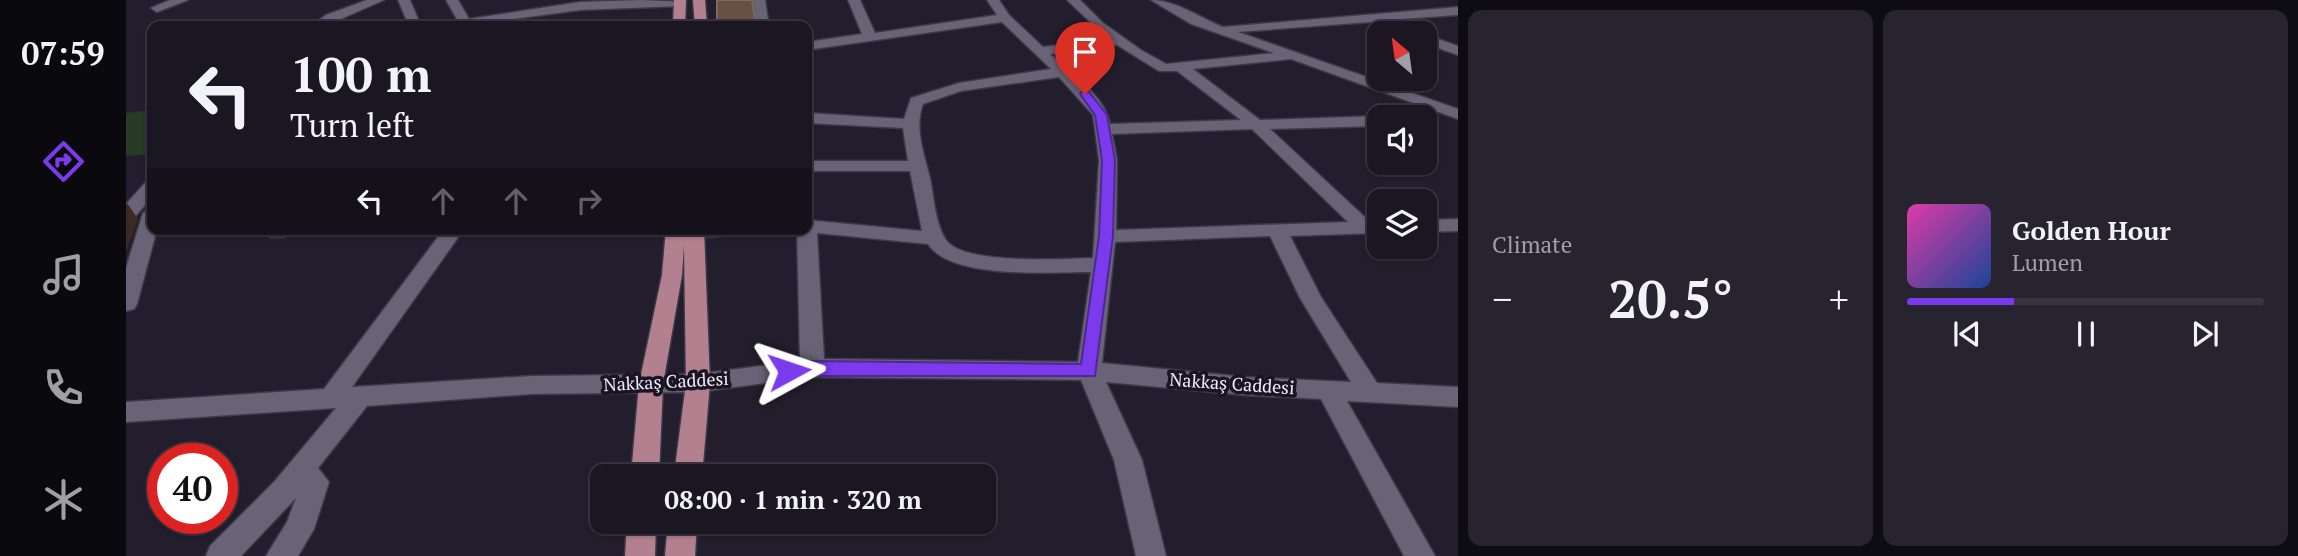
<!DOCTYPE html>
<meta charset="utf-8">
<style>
:root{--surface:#1a1622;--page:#27232f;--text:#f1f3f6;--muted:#9f9fa5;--line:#383540;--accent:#7c3aed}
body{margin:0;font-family:"PT Serif",serif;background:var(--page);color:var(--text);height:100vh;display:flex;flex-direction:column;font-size:26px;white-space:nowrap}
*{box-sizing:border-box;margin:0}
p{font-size:23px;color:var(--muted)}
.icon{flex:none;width:38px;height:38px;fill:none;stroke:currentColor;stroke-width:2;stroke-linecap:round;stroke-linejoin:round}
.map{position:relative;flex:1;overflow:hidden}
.details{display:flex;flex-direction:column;gap:10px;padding:10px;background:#0e0c13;width:840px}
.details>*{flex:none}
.hud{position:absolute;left:21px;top:21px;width:665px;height:214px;border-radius:14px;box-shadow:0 2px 5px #0004,0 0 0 2px var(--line);background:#1a1622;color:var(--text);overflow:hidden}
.needle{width:46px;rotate:331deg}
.tools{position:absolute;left:1241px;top:21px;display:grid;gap:14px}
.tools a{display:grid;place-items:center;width:70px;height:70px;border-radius:14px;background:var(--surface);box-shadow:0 2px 5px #0004,0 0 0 2px var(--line);font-size:35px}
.speed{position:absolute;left:21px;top:443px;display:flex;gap:14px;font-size:35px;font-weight:700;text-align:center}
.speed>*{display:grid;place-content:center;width:91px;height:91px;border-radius:50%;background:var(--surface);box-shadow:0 2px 5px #0004,0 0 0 2px var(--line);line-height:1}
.speed .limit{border:10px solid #d22;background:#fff;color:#111}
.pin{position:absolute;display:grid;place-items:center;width:60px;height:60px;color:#fff;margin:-72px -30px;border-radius:50% 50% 50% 0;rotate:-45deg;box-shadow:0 0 7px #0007}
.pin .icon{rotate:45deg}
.me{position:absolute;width:77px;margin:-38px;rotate:85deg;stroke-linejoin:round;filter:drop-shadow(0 0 5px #0008)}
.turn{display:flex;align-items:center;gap:24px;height:147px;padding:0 28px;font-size:32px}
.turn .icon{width:91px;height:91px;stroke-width:2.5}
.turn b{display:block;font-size:49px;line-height:60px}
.lanes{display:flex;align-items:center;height:66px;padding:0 28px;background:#0003;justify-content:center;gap:35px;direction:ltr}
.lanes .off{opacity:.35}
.big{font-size:52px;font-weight:800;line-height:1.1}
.details .widget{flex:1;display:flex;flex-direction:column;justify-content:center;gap:10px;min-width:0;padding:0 24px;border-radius:14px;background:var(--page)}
.song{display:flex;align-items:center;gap:21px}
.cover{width:84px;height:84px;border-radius:10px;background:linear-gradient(135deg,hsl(320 70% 55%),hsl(220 70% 35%))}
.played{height:7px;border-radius:4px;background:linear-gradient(90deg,var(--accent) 30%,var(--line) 30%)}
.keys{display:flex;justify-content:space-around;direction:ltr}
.heat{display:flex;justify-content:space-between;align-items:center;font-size:38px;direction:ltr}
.details .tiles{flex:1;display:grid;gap:10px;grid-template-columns:repeat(2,1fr)}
.trip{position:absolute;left:464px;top:464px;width:406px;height:70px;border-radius:14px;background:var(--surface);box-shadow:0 2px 5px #0004,0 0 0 2px var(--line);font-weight:800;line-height:70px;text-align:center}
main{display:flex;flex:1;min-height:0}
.tab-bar{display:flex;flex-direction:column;width:126px;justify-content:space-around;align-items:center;background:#0a090e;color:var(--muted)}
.tab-bar .icon{width:49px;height:49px}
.tab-bar .current{color:var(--accent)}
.tab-bar b{font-size:32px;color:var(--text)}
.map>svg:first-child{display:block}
</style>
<main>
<nav class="tab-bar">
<b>07:59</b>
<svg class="icon current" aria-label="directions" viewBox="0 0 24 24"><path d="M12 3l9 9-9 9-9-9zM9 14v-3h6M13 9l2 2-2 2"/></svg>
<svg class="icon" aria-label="music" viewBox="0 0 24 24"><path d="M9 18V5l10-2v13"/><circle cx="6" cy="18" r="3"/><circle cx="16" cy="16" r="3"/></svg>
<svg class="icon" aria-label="phone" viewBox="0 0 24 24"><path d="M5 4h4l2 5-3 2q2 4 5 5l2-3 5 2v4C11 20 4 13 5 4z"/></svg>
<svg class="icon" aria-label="climate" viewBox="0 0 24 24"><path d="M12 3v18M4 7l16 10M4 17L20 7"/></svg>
</nav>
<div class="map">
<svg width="1332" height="556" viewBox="0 0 1332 556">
<rect width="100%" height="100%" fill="#231e2d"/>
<path fill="#263a26" d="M26,110V154L0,156V113Z"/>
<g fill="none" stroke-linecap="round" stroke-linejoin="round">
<defs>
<g id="minor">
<path d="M44,0H62L31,12L25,8Z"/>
<path d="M241,0H258L199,26H185L200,15Z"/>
<path d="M272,0H284L295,26H283Z"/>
<path d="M320,0H332L343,19L454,2L515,0L560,2L554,6L454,10L335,26Z"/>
<path d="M627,0H639L643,26H631Z"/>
<path d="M722,0H734L749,33L871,15L861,0H873L883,15L917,47L982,39L941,0H954L977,23L1015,50L1040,64L1148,53L1065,24L1025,0C1050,0 1074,18 1097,27L1332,7V15L1261,20L1291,33H1274L1244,22L1112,32L1332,109V119L1165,59L1067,69L1134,120L1253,116L1257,117H1253V126L1144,129L1243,221H1253V233L1164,236L1195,297L1251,383L1332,387V407L1221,401L1309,556H1278L1195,399L1119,395L980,382L1016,460L1040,556H1010L988,460L955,380L686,377L572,392L406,394L241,406L192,468L203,482L188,529L172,556H140L161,522L170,498L115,556H80L84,546L148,482L210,408L0,422V402L198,389L318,229H338L226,387L406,376L572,374L674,361L671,229H681V220L796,231L784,171H681V161H782L777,128L681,123V113L778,119L785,98L833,83L925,69L876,22L681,50V42L736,34ZM991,45L1033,71H1051L1115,120L984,124C979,96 944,72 924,54ZM933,77L967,115L973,160L967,258C938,259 837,265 820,240C809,223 808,197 804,178C798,154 788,128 797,104L835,91ZM1126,129L1222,222L990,230L991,160L986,134ZM691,233L802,244C825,280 926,272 965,272L952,362L698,359ZM1144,236L1174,298L1225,382L1119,377L976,363L989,242Z"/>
<path d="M1298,34L1332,46V55L1298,43Z"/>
<path d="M26,181V197L7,219L0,221V204L20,182Z"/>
<path d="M26,207V229H31L11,304L8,309L0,311V268L17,213Z"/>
<path d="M1332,219V231L1298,232V220Z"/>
<path d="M140,229H160L161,233L158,237H144Z"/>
<path d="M609,229C600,239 567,240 558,230Z"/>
</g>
<g id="major">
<path d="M548,0H560L559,26H547Z"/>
<path d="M567,0H579L581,26H569Z"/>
<path d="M540,229H578L584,383L576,476H548L560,383L558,246L556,275L537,384L533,476H505L513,384L536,275Z"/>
<path d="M501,522H530L529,556H499Z"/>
<path d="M542,522H571L569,556H539Z"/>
</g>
</defs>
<use href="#minor" stroke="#3e3946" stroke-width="3"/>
<use href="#major" stroke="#3e3946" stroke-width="3"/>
<use href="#minor" fill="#686376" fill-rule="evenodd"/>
<use href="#major" fill="#b2808e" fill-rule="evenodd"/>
</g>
<path fill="#3b2925" d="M1,203L12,219L0,252V206Z"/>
<path fill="#675144" stroke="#7c6960" stroke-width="2" d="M591,0H626L630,26H591Z"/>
<path fill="#7c3aed" stroke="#51269a" stroke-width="2" d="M955,92H963L981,115L989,160L987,236L969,376H656L654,371L656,366L686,361L955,364L973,236L976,160L969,115L954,94Z"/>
<g text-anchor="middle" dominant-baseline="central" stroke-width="7" stroke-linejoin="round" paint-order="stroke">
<g font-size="18" fill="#eeebf6" stroke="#1a1424">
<text transform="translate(540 381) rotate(-3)">Nakkaş Caddesi</text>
<text transform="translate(1106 383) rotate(4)">Nakkaş Caddesi</text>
</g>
</g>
</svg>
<div class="tools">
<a><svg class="needle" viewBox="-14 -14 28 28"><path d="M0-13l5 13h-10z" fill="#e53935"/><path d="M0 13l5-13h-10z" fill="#9f9fa5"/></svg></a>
<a><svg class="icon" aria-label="sound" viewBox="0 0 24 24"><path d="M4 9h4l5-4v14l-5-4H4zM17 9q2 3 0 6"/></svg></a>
<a><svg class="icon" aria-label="layers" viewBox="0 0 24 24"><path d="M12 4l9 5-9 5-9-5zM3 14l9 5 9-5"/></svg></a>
</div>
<div class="speed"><div class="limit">40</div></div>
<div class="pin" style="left:959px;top:94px;background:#d93025"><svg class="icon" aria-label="arrive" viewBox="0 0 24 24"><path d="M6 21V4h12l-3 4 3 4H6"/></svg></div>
<svg class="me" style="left:663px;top:371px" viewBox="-20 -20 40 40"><path d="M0-17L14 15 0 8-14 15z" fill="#7c3aed" stroke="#fff" stroke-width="4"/></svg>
<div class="trip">08:00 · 1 min · 320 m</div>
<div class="hud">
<div class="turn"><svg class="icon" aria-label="left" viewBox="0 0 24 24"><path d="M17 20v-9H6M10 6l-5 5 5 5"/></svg><div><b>100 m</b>Turn left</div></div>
<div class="lanes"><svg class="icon" aria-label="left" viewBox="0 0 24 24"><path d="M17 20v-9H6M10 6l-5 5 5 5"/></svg><svg class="icon off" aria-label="ahead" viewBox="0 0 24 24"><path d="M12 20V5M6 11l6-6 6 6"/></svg><svg class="icon off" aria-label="ahead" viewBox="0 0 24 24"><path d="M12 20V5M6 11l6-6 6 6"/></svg><svg class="icon off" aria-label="right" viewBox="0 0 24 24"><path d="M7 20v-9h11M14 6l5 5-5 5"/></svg></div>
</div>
</div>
<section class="details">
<div class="tiles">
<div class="widget"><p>Climate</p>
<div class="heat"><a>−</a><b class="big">20.5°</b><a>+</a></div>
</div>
<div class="widget">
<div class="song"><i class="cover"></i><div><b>Golden Hour</b><p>Lumen</p></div></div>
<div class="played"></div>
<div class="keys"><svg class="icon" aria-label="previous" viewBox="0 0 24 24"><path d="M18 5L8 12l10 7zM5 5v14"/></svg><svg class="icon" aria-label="pause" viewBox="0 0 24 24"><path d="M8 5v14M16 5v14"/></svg><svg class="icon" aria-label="next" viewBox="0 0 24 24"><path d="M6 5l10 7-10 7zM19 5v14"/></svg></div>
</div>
</div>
</section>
</main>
